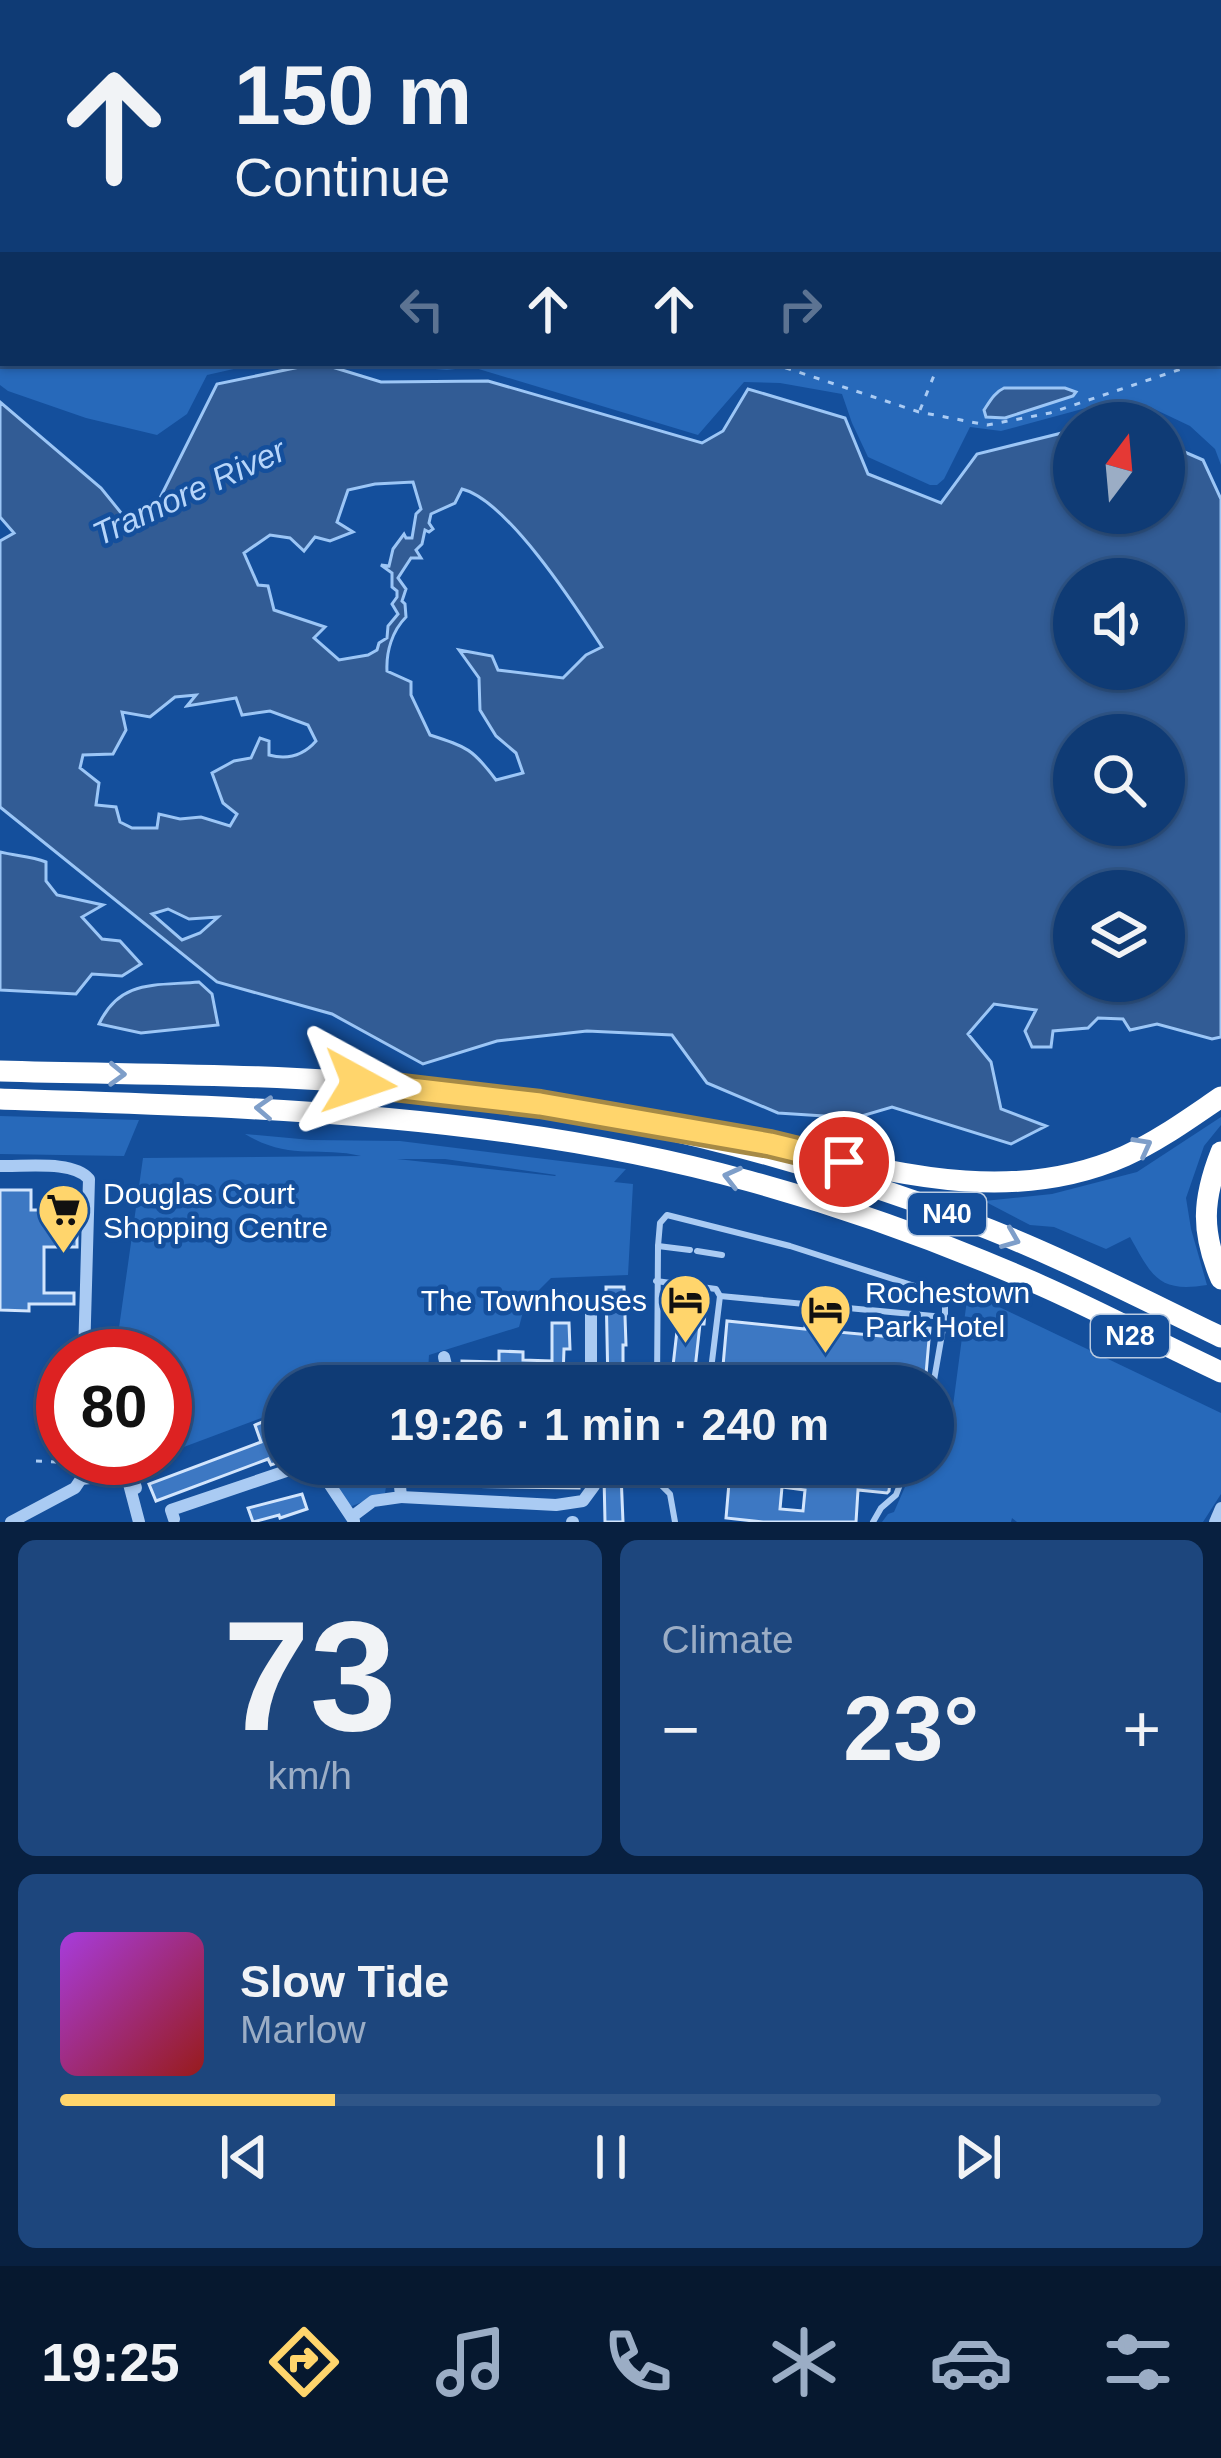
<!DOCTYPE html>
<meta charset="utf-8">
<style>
:root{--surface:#0f3b75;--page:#1d467d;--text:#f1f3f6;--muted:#9badc5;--line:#2f5587;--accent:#ffd56c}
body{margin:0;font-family:Helvetica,sans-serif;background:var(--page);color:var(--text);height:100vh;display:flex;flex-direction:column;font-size:45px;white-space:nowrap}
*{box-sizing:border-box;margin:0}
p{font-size:39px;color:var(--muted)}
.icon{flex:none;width:66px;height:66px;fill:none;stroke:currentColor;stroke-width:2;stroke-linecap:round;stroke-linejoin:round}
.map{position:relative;height:1522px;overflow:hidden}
.panel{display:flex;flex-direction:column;gap:18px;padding:18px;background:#082040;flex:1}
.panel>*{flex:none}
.guide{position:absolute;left:0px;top:0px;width:1221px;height:366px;box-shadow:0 3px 9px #0004,0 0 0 3px var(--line);background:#0f3b75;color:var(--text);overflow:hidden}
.needle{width:78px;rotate:16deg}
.fabs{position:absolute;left:1053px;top:402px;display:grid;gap:24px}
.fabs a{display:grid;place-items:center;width:132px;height:132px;border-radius:50%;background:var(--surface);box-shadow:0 3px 9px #0004,0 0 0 3px var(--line);font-size:60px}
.speed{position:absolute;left:36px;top:1329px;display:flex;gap:24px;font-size:60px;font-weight:700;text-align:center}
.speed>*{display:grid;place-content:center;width:156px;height:156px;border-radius:50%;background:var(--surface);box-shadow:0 3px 9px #0004,0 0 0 3px var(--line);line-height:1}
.speed .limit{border:18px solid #d22;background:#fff;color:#111}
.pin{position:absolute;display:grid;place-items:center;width:102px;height:102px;color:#fff;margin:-51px;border:6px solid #fff;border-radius:50%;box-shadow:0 3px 12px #0007}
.me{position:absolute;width:132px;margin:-66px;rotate:95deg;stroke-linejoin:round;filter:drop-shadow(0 0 9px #0008)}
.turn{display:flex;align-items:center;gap:42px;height:252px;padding:0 36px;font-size:54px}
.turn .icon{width:156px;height:156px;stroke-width:2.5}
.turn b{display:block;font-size:84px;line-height:102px}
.lanes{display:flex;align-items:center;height:114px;padding:0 36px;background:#0003;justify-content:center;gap:60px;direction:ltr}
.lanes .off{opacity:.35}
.big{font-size:90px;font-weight:700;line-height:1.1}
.panel .widget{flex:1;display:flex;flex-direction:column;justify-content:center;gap:18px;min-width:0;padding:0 42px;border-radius:18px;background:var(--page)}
.panel .dial{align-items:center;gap:0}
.dial b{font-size:156px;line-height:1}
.song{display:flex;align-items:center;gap:36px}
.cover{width:144px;height:144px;border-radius:18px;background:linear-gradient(135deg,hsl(280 70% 55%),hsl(0 70% 35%))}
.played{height:12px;border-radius:6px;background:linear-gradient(90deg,var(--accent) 25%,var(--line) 25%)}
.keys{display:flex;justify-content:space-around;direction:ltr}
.heat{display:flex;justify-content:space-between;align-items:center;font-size:66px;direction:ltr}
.panel .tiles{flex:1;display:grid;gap:18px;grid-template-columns:1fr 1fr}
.widget:last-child{grid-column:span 2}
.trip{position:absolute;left:264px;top:1365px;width:690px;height:120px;border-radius:60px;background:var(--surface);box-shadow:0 3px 9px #0004,0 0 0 3px var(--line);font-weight:700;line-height:120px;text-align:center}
.menu{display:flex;height:192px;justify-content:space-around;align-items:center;background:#06182f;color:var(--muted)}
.menu .icon{width:84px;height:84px}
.menu .current{color:var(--accent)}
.menu b{font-size:54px;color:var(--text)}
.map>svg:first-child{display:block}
</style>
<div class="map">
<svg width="1221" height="1522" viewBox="0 0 1221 1522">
<rect width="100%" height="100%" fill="#144f9c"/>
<g fill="#2769ba" fill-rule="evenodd">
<path d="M0,0H499L507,3H3V363H260L207,375L187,414L157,435L86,418L8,391L0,385Z"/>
<path d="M1076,0H1221V465L1215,449L1190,426L1150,407L1129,401L1108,402L1001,431L970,427L944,479L937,485H930L868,457L852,423L842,394L780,383L744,382L698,435L472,367L447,370L364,363H1218V3H1075Z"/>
<path d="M0,1116L139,1120L124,1156L0,1154Z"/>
<path d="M1221,1117V1125L1204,1146L1186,1198L1191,1229L1207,1285C1158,1293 1152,1276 1130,1237L1106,1249L1054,1227L1030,1225L984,1201L1052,1194L1137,1172Z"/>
<path d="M245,1134L311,1140L400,1141L626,1169L614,1182L633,1184L628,1275L551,1278L525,1304L519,1327L429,1355L427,1386H406L397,1367L347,1386H285V1409L165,1454V1356H115L143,1158L361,1156C318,1146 289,1161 245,1134ZM397,1159H445L556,1175L555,1176Z"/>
<path d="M968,1292L1221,1413V1494L1203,1522H1017L1012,1518L1011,1522H882L888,1514L894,1512L915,1464H933V1428L938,1423L951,1421Z"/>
<path d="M322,1464H379V1475L388,1476L389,1485L386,1487L385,1493L347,1508Z"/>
</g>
<g fill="#325c95" stroke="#9cc6f6" stroke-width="3" fill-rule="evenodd">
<path d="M319,363L381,382L488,381L702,443L723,431L748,389L845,418L868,474L941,503L977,454L1074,430V513H1164V443L1203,460L1221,499V1037L1212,1039L1157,1024L1130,1030L1123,1019L1098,1018L1088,1028L1053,1031L1051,1047H1032L1025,1031L1036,1010L994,1004L968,1034L991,1062L1001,1109L1046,1126L1011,1144L892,1107L855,1118L778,1113L707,1083L672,1035L587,1031L497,1041L423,1064L332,1014L217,982L0,807V541L14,533L0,517V402L101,488L122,514L151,516L217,384ZM413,482L421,509L416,514L412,538H406L404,534L393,549L389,566L381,565L392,573V587L397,591V597L392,604L398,614L388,626L387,638L379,643L377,650L368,655L339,660L314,638L325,627L274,610L268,586L258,585L244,553L270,535L290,538L304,551L315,537L330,541L353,532L337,522L348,490L375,484ZM462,489C507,500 576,607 602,647L586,655L563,678L498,670L492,656L459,650L479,678L480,710L496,736L516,753L523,773L496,780C473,749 467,747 430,735L411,695V682L387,671C386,652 392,631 406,617L405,604L402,601L406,589L398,578L411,558H421L416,550L422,544L425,530L429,532L433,529L429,523L431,514L455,503ZM1074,579H1164V669H1074ZM196,695L187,706L236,698L242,715L270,711L308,725L316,741C303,756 288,760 269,755V741L260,738L251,758L234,761L212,773L223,803L237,814L230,826L201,817L180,819L159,814L157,828H132L120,822L116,807L96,805L99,783L80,768L83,755L113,754L126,730L122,712L150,717L175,697ZM1074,735H1164V825H1074ZM1074,891H1164V981H1074ZM168,909L189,919L218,917L200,933L182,940L152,914Z"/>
<path d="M1004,388H1065L1076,392L1073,396L1005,418L986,417L984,410C990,401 995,392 1004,388Z"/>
<path d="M0,852C16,856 31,856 46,862V881L57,895L103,905L82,917L102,939L120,941L141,964L122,976L92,974L76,994L0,990Z"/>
<path d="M199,982L212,994L218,1025L141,1033L99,1024C120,979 155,986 199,982Z"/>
</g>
<g fill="#3d78c3" stroke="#d2e5fd" stroke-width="3" fill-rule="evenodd">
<path d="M0,1190H31V1210H44V1222H77V1247H44V1293H74V1304H29V1311L0,1310Z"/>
<path d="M606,1287H624L626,1345H623V1386H608Z"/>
<path d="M675,1300L706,1303L704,1324H700L695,1369H700L698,1386H667L669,1366H673L678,1322H673Z"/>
<path d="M806,1318L838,1321L837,1332L905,1338L906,1326L930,1328L925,1386H888L864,1381L863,1386H800L722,1377L727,1321L805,1329Z"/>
<path d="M552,1323H569L570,1349H564L563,1377H462V1361L499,1362V1351L523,1352V1360L552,1361Z"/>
<path d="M272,1418L285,1460L271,1465L268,1459L156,1501L149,1484L261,1442L255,1425Z"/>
<path d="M414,1464H432V1486H413Z"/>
<path d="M608,1464H625V1474H621L623,1522H605L604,1476H608Z"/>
<path d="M680,1464H892L889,1491L887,1493L858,1490L856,1522H763L726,1518L729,1483L678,1477ZM782,1487L805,1490L803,1511L780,1509Z"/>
<path d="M453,1470L579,1471V1488L452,1486Z"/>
<path d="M302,1494L307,1509L280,1518L279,1515L253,1522L248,1508Z"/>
</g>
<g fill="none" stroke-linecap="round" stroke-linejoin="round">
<g stroke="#aacbf3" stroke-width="3" stroke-dasharray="6 9" stroke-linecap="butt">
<path d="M331,0L332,3"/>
<path d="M75,3L80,2"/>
<path d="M0,11H3"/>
<path d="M1218,225L1221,227"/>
<path d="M1218,355L1221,354"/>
<path d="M771,363L919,412L987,425L1050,413L1199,363"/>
<path d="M920,410L939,363"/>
<path d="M36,1461L56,1462L67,1470"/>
</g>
<g stroke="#aacbf3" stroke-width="6">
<path d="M658,1246L690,1250"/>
<path d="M697,1251L722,1255"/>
<path d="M656,1281L716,1289L720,1296L709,1386"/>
<path d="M720,1296L944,1317"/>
<path d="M709,1383L738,1386"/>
<path d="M657,1386L658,1246L660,1223L667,1215L790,1246L921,1288L945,1302V1317L933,1386"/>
<path d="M657,1464L658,1482L670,1494L675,1522"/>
<path d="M873,1522L881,1508L896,1495L908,1464"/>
</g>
<g stroke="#aacbf3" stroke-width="12">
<path d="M779,0L780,3"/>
<path d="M845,0L846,3"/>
<path d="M956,0L966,3"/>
<path d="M0,1166C25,1167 73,1160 89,1179L84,1356"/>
<path d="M559,1299H591V1386"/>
<path d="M444,1357L451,1386"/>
<path d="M119,1458L131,1473L136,1488"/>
<path d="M316,1464L354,1521"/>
<path d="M81,1479L108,1476L125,1479L129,1484L139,1522"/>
<path d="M401,1497L556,1505L583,1501L594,1486L593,1464"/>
<path d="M353,1516L373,1501L401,1497L398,1464"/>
<path d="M174,1519L171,1510L307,1464"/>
<path d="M11,1522L75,1488L81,1479L84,1458"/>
<path d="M572,1522H573"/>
<path d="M1215,1522L1221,1508"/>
</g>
<g stroke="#fff" stroke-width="21">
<path d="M0,1071C133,1075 268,1073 400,1086C593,1106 784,1150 965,1220C1053,1253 1136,1296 1221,1337"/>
<path d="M0,1099C254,1107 503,1113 749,1181C848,1208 947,1244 1040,1285C1101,1312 1161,1344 1221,1372"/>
<path d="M796,1150C906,1176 1017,1204 1125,1156C1160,1140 1190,1118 1221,1097"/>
<path d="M1221,1152C1202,1200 1201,1232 1221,1279"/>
</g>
</g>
<defs><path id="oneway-chevron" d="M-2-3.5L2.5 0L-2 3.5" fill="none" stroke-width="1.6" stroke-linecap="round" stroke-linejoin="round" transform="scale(3)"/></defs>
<g stroke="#7e9ec9">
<use href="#oneway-chevron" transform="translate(117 1074) rotate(2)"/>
<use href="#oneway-chevron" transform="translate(264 1108) rotate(-177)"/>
<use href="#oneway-chevron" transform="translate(1143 1146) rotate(-28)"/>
<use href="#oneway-chevron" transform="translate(732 1177) rotate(-166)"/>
<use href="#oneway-chevron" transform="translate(1011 1239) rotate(22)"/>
</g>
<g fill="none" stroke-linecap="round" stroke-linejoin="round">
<defs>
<path id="route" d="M359,1083L540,1104L770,1144L844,1162"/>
</defs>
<use href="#route" stroke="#a68a46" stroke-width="30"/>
<use href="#route" stroke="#ffd56c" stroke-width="21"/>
</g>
<defs>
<symbol id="supermarket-pin" viewBox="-11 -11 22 30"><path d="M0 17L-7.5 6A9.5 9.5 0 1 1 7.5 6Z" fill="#ffd56c" stroke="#144f9c"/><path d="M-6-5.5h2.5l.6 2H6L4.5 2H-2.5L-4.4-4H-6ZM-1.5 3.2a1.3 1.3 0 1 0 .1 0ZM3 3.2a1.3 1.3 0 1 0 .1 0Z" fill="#111"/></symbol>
<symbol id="hotel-pin" viewBox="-11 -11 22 30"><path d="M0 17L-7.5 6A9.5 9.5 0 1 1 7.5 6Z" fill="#ffd56c" stroke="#144f9c"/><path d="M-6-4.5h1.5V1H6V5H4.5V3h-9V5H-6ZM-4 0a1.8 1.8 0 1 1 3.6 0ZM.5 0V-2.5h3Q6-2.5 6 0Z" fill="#111"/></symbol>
</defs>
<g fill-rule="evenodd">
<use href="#supermarket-pin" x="34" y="1180" width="59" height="81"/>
<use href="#hotel-pin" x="656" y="1270" width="59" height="81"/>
<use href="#hotel-pin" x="796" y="1280" width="59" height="81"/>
</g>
<g text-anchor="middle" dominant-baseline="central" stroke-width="9" stroke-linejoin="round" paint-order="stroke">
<g fill="#144f9c" stroke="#b8cae1" stroke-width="3">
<rect x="908" y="1193" width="78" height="42" rx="9"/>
<rect x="1091" y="1315" width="78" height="42" rx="9"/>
</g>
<g font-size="27" font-weight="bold" fill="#fff">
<text x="947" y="1214">N40</text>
<text x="1130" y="1336">N28</text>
</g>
<g font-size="30" fill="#fff" stroke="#144f9c" text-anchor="start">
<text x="103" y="1193">Douglas Court<tspan x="103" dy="34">Shopping Centre</tspan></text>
<text x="865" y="1292">Rochestown<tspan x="865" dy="34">Park Hotel</tspan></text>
<text x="647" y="1300" text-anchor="end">The Townhouses</text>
</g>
<g font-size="33" font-style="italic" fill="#b6d5fa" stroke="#144f9c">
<text transform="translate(189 492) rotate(-25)">Tramore River</text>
</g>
</g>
</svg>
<div class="fabs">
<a><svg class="needle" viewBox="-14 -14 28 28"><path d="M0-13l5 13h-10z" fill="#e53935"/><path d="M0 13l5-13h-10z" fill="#9badc5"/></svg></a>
<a><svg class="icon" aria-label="sound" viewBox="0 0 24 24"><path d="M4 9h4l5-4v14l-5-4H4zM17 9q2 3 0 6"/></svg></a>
<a><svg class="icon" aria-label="search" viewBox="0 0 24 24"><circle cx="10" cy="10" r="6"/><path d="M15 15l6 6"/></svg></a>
<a><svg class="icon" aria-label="layers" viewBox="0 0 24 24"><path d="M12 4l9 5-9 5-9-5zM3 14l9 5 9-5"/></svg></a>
</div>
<div class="speed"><div class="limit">80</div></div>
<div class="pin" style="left:844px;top:1162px;background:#d93025"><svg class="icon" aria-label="arrive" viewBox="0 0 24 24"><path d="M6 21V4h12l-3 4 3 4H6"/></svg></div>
<svg class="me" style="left:359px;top:1083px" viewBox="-20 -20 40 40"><path d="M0-17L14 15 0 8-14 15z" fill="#ffd56c" stroke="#fff" stroke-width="4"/></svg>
<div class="trip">19:26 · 1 min · 240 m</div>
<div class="guide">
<div class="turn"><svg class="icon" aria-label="ahead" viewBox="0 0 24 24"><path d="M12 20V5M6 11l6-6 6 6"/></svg><div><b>150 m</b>Continue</div></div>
<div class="lanes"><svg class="icon off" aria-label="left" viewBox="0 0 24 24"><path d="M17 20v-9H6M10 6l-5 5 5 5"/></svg><svg class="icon" aria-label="ahead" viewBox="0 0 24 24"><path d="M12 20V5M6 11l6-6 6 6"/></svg><svg class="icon" aria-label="ahead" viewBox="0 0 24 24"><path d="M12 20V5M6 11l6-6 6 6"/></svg><svg class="icon off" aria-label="right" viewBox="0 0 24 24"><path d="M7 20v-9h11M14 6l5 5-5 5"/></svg></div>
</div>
</div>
<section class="panel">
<div class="tiles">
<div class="widget dial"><b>73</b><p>km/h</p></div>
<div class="widget"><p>Climate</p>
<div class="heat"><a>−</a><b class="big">23°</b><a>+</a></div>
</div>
<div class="widget">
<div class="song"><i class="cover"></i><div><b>Slow Tide</b><p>Marlow</p></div></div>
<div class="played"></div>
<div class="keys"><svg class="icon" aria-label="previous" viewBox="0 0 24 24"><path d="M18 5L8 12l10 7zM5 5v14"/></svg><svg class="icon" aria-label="pause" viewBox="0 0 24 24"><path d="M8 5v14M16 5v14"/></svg><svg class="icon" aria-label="next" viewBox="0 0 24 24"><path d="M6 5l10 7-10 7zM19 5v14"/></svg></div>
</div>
</div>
</section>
<nav class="menu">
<b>19:25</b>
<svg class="icon current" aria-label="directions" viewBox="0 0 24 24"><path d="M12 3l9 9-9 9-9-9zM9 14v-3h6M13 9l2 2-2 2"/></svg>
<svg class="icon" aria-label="music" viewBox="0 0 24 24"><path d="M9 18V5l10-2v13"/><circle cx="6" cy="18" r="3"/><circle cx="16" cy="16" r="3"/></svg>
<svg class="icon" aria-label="phone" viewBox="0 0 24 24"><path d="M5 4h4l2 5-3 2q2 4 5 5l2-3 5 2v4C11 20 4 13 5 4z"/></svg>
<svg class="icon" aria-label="climate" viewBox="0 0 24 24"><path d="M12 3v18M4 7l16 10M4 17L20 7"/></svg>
<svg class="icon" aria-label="car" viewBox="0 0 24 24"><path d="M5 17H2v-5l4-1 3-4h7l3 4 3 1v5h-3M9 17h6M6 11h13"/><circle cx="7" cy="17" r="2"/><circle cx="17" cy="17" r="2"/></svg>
<svg class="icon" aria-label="filters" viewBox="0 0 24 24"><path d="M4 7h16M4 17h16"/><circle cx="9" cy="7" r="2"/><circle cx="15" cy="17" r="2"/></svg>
</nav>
